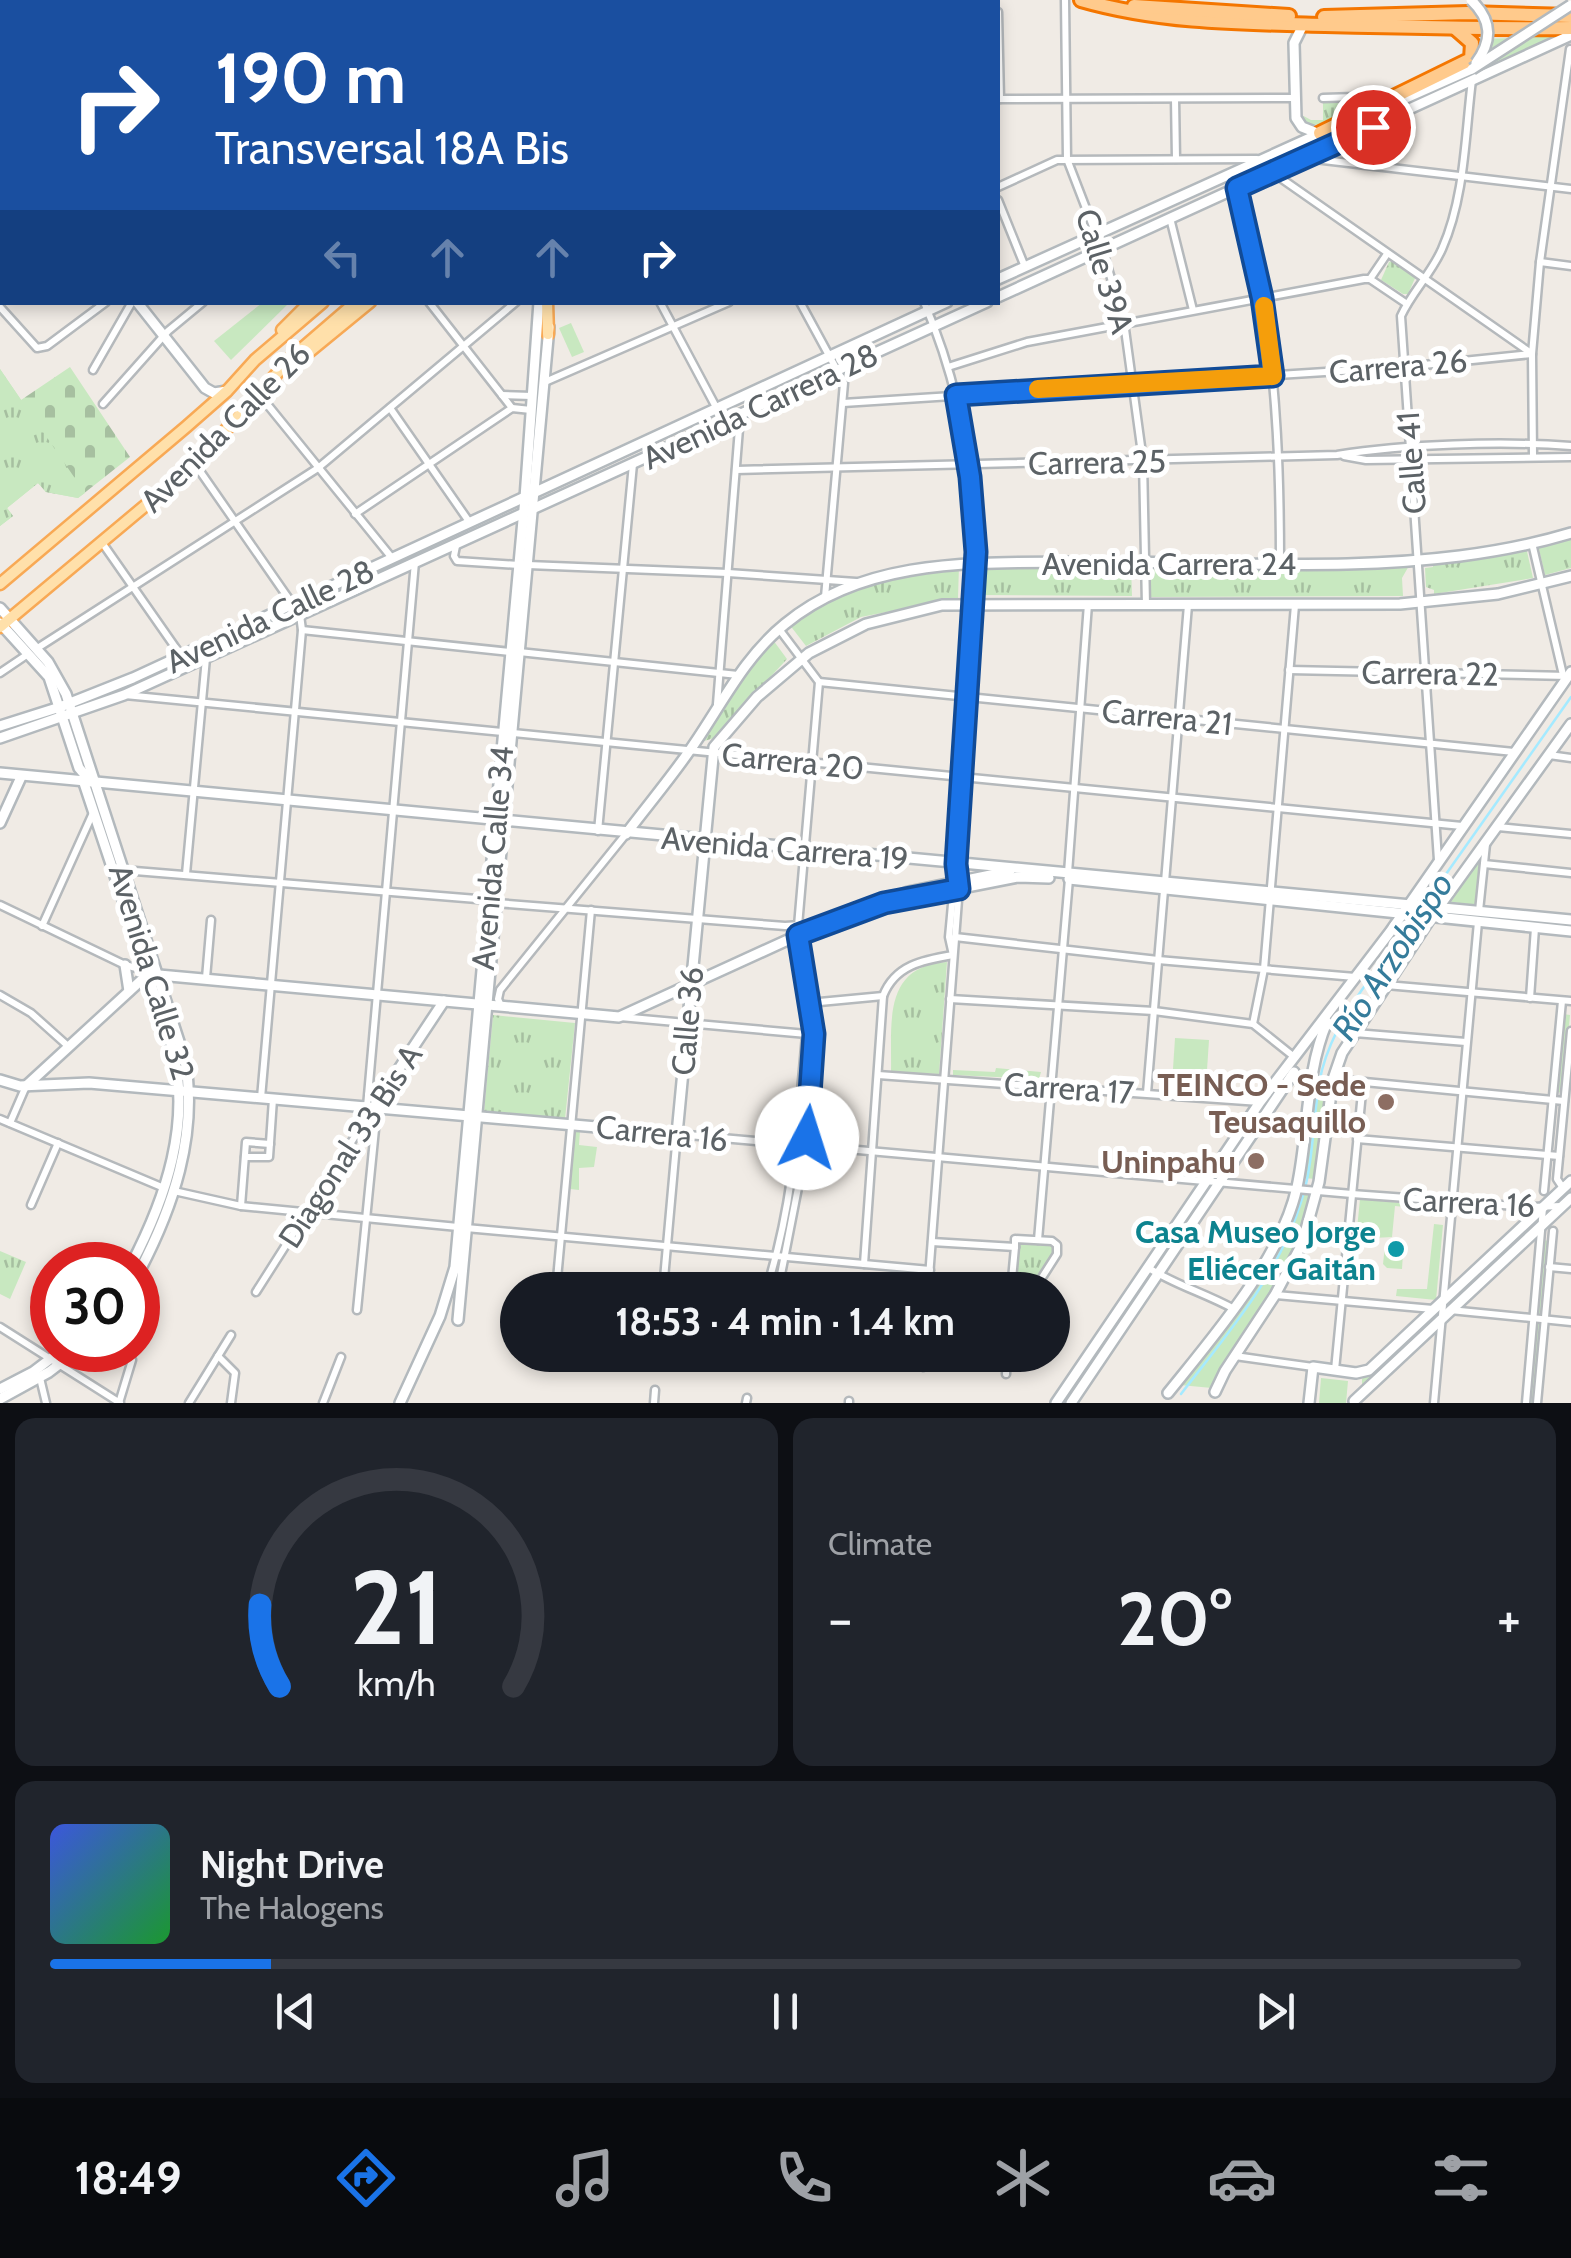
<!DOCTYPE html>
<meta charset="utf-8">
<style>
:root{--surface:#171b24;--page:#20242c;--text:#f1f3f6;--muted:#9ea1a6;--line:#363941;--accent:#1a73e8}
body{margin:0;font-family:Cabin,sans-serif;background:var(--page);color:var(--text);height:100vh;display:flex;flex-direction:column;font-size:38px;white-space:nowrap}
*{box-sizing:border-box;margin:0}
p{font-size:32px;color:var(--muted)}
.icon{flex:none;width:55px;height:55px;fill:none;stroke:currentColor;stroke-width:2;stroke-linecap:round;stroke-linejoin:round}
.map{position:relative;height:1403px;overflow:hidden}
.drawer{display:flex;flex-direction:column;gap:15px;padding:15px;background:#0d0f14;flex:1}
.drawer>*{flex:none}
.hud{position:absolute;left:0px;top:0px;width:1000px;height:305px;box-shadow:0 5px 15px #0003;background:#1a4fa0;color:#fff;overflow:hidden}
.speed{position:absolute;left:30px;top:1242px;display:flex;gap:20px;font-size:50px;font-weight:700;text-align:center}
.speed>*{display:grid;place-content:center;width:130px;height:130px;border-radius:50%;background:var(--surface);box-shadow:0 5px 15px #0003;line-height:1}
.speed .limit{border:15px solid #d22;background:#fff;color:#111}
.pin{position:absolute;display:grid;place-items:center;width:85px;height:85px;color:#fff;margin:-42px;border:5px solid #fff;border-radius:50%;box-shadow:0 2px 10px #0007}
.me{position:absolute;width:110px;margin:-55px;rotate:5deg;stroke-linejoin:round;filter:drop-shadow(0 0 8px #0008)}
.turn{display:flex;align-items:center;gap:35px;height:210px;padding:0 50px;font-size:45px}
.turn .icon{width:130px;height:130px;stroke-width:2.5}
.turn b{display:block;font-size:70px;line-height:85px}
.lanes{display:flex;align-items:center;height:95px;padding:0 50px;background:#0003;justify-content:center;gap:50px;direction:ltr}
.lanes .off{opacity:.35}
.big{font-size:75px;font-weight:700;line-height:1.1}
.drawer .card{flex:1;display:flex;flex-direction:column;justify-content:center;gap:15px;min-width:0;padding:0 35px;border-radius:20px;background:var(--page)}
.drawer .dial{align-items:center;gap:0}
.dial svg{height:260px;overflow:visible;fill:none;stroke:var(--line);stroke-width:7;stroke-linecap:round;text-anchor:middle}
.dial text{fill:var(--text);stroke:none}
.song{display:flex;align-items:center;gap:30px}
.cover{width:120px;height:120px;border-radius:15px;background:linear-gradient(135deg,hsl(230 70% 55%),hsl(130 70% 35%))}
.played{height:10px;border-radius:5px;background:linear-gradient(90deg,var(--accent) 15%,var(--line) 15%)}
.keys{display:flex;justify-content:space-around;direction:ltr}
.heat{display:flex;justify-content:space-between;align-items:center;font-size:55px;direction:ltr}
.drawer .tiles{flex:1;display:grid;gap:15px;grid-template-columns:1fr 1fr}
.card:last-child{grid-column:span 2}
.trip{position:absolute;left:500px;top:1272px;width:570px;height:100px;border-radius:50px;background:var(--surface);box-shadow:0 5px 15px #0003;font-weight:700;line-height:100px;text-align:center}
.tabs{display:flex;height:160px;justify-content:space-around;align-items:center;background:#090b0e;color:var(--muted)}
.tabs .icon{width:70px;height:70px}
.tabs .on{color:var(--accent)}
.tabs b{font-size:45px;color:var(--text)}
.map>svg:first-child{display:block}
</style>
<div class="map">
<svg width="1571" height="1403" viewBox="0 0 1571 1403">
<defs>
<pattern id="cemetery-stones" width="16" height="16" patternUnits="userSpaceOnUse" patternTransform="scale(2.5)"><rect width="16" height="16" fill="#c8e8c0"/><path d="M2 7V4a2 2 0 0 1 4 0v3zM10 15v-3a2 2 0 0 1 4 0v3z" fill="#a6bfa0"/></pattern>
<pattern id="park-tufts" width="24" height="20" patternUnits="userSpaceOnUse" patternTransform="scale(2.5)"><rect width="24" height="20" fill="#c8e8c0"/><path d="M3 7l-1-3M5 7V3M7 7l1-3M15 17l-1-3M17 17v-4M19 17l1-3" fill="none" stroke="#a6bfa0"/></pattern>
</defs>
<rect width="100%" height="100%" fill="#f0ebe5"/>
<g fill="#c8e8c0">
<path d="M1521,33H1562L1484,70L1477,57L1473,39L1514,38Z"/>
<path d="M262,303H289L231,360L214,341Z"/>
<path d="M571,323L584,352L572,357L559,328Z"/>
<path d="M1481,855L1476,905L1451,902Z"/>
<path d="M1563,1014L1570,1015L1563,1093L1557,1092Z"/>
<path d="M1175,1038L1209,1040L1207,1070L1173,1069Z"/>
<path d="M1315,1086L1328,1088L1316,1179L1303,1178Z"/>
<path d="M575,1126L611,1129V1139L596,1137V1132L580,1131L579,1145L597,1147L594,1167L579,1168V1190L570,1189Z"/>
<path d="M1299,1194L1312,1195L1301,1238L1284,1272L1212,1388L1180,1385L1234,1316Z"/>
<path d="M1360,1199L1445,1207L1444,1211L1395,1206L1392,1237L1356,1239Z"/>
<path d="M1434,1224L1443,1225L1436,1300L1396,1296L1397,1289H1427Z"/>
<path d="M1543,1240L1549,1241L1543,1313H1537Z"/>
<path d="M1385,1246L1398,1247L1403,1253L1402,1269L1387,1268L1383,1264Z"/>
<path d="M1430,1316L1435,1321L1362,1390V1379Z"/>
<path d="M1537,1321L1541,1322L1533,1403H1529Z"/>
</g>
<path fill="url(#cemetery-stones)" d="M70,367L130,457L78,498L46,492L38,483L7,508L13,516L0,526V369L21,400Z"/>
<g fill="url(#park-tufts)">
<path d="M1323,99L1373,102L1328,123L1306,126L1298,113L1311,120H1323Z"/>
<path d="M1393,261L1416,276L1408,294H1403L1381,280L1389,262Z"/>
<path d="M0,369L85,493L78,498L46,492L38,483L7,508L13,516L0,526Z"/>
<path d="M1571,536V568L1545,575L1538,545Z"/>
<path d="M1526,547L1533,578L1434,594V590L1426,587L1425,568L1433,567V563Z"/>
<path d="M1410,564L1402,578L1403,596L1149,597L1148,566Z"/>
<path d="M959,566L958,598L861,617L806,646L789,624L827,601L875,580Z"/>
<path d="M981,566H1131L1132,596L980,595Z"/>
<path d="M773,640L787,659L714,738L701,742L742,674Z"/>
<path d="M947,962L939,1074L891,1072C892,1024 882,966 947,962Z"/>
<path d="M493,1015L575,1023L565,1119L484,1111Z"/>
<path d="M996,1068L1041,1072L1039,1079L953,1075V1070L995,1072Z"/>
<path d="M1045,1244L1052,1246V1254L1029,1290H1014L1020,1245Z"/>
<path d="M0,1251L26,1262L10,1299L0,1294Z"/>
<path d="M1321,1378L1348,1381L1346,1403H1319Z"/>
</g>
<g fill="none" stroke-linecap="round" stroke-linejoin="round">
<g stroke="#a5eaff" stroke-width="2.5">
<path d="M1427,901L1571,697"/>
<path d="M1181,1394C1227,1334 1280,1274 1302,1199C1315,1158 1312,1112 1322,1070C1337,1013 1380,967 1414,920"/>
</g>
<defs>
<g id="street">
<path d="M43,0L45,2"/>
<path d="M753,0V2"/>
<path d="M818,0V2"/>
<path d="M878,0V2"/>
<path d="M1065,0L1067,159L1104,255L1124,322L1143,461L1146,605"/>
<path d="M74,2L77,0"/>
<path d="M940,2V0"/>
<path d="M998,12L1000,99"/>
<path d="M0,60L2,58"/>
<path d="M1323,98L1388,96"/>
<path d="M998,99L1295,98"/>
<path d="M1175,99L1176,159"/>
<path d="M1306,158L1571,189"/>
<path d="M1272,172L1531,353"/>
<path d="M998,187L1057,160L1257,159"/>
<path d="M1237,188C1246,226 1257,264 1263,301C1277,389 1280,475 1280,563"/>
<path d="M998,200L1025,267"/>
<path d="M1170,218L1193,310"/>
<path d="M1540,262L1571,266"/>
<path d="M0,265L2,263"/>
<path d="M1370,279L1387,254"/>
<path d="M429,302L512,408"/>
<path d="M660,302L717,409"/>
<path d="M800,302L844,383L825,597"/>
<path d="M924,302C986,446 978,571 966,723C961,794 956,865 949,937L953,955"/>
<path d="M0,307L37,348L47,346L106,302"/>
<path d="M948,367L1027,342L1364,279H1370L1407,304"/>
<path d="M93,370L132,302"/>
<path d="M545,382L729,302"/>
<path d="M258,393L392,558"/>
<path d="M502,395L532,396"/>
<path d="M843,403L1404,367L1532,354"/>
<path d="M103,404L168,331L203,302"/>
<path d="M390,408L470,523"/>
<path d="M1533,455L1532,354L1540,262L1570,49"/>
<path d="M1344,456L1366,460L1571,457"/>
<path d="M195,464L300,615L302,630L261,1098"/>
<path d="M736,470L1337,455C1406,444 1501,441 1571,446"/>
<path d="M355,514L512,408L531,410"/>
<path d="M1532,543L1563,675"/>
<path d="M103,544L182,657"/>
<path d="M456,546L454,556L457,561L519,565"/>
<path d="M528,565L728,573L856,582"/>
<path d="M302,630L511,652"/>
<path d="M36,649L318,468L516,302"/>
<path d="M519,652L738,675"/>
<path d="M1289,670L1568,676"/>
<path d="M0,673L28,654"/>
<path d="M819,682L1514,752"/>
<path d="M125,695L1462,826"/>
<path d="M717,704L740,416"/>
<path d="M1549,755L1571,758"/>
<path d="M1498,827L1571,834"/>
<path d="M598,831L633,464"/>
<path d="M1438,860L1401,316C1412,292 1431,274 1442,249C1465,197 1465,136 1472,80"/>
<path d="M1484,864L1571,873"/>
<path d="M123,870L489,900"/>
<path d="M1068,873L1088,604"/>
<path d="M186,874L206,658"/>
<path d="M1165,882L1188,605"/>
<path d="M496,903L785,926L816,924"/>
<path d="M0,905L125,965L136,968L144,963"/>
<path d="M1479,911L1486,844"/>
<path d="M42,926L93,813"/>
<path d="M955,937L1158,960L1355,977"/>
<path d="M206,978L211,920"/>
<path d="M1386,985L1571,1001"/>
<path d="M0,995L31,1013L69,1047"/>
<path d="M1530,998L1535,928"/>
<path d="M950,999L1154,1011L1253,1024L1293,1056"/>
<path d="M809,1003L883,996"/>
<path d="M501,1006L498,999L500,990L626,834"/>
<path d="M620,1017L807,1034"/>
<path d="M1253,1024L1264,969L1295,605"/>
<path d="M1355,1033L1466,1042"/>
<path d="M878,1075L1260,1102"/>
<path d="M1333,1079L1564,1101"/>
<path d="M1147,1093L1164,890"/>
<path d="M367,1107L415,562"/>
<path d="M0,1119L164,1188"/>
<path d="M10,1123L26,1086"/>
<path d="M1357,1139L1559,1156"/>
<path d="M245,1157H269L273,1099"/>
<path d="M1563,1188L1557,1179L1571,1031"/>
<path d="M174,1191L241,1206L458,1227"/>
<path d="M1544,1191L1562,1001"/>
<path d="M31,1205L58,1143"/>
<path d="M241,1206L246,1142L270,1144"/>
<path d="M466,1228L930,1270"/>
<path d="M1038,1240L1069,879"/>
<path d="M932,1242L1015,1247"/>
<path d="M1015,1247V1239L1052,1241L1057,1245V1254L1034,1290"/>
<path d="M864,1264L883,996C895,965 923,960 953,955"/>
<path d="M1147,1267C1175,1285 1205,1293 1234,1309"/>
<path d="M1549,1267L1571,1269"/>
<path d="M556,1290L591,910"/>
<path d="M663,1290L677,1134L1352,1194L1530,1207L1562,1206"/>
<path d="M766,1290C795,1201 799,1107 808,1014"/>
<path d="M778,1290L806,1147L811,1090L814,1034L798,926L819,682L779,629"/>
<path d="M928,1290L959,887"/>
<path d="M1011,1290L1015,1247"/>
<path d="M256,1292L373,1108"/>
<path d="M1276,1295L1433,1309"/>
<path d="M357,1310L377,1109"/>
<path d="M1450,1310L1571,1322"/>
<path d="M0,1327L120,1403"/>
<path d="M218,1356L235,1373L231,1403"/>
<path d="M1235,1356L1313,1367"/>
<path d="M923,1367L924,1355"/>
<path d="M1335,1370L1363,1082"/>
<path d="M1006,1374L1007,1355"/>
<path d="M40,1378L46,1403"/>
<path d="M119,1403L132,1360L126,1350"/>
<path d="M189,1403L231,1335"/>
<path d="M323,1403L341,1357"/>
<path d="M654,1403L655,1390"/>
<path d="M746,1403L747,1398"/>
<path d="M849,1403V1401"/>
<path d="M1434,1403L1478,922"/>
<path d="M1526,1403L1543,1208"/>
<path d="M1537,1403L1553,1231"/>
</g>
<g id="secondary">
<path d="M188,0L190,2"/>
<path d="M196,2L315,0"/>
<path d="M1303,25L1294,43L1296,118L1302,127L1317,133"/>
<path d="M1370,114L1472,69"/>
<path d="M0,125L2,128"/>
<path d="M0,137L2,135"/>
<path d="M0,183L2,181"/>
<path d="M998,279L1323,132"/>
<path d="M998,297L1571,35"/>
<path d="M137,302L205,388L214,393L227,391"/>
<path d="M0,608L48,662L66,694L185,1060C198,1135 173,1208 138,1274"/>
<path d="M0,623L49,677L79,768L91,782"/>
<path d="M0,726L60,707L133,678L947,302"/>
<path d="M0,738L124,695L987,302"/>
<path d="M0,773L1571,920"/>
<path d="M84,783L172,1047C192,1122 166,1198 131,1265"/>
<path d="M0,823L21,777"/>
<path d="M626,834C647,806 670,779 690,750C721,706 743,658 785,624C866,557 977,563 1075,562C1165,561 1256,566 1347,564C1422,562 1498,555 1571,533"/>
<path d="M1069,879L1571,931"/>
<path d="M896,901L1018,877L1049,878"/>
<path d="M125,965L129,991"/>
<path d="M148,974L619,1017L827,922L908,892L1010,871"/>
<path d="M0,1080L20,1086L89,1083L677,1134L714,747L757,697L809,653L866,624L942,605L1400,604L1498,594L1571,576"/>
<path d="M26,1086L148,974"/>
<path d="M373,1108L444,1001"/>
<path d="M458,1320L549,327"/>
<path d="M0,1389L33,1372L62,1350"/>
<path d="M1215,1392L1225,1371L1275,1295L1302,1244L1319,1182L1333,1079L1342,1053L1428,922L1571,724"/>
<path d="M1168,1393C1213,1337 1282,1258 1297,1187C1309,1132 1305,1074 1327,1022"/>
<path d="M0,1399L49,1372L78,1350"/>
<path d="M1354,1401L1571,1198"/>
<path d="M400,1403L440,1316L455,1267L525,498L539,302"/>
<path d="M1056,1403L1260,1102L1390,932L1571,672"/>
<path d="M1071,1403L1294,1072"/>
<path d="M1309,1403L1313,1367L1356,1373L1369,1370L1571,1181"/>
</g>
<g id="primary">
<path d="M671,2L675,0"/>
<path d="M730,2L734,0"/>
<path d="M547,302L548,334"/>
<path d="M282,330L310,302"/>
<path d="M298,361L370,302"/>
<path d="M0,584L186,427L227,391L255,360L323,302"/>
<path d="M0,627L195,464L291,358L356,302"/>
</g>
<g id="highway">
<path d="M1081,0C1161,23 1242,23 1325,25C1407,27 1489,29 1571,28"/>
<path d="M488,2V0"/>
<path d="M1134,6L1289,16"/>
<path d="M1324,17L1468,13L1571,16"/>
<path d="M1320,133L1471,59L1472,43L1456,29"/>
</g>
</defs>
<use href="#street" stroke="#b5b9bc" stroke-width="11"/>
<use href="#secondary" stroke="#b3b9bd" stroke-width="14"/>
<use href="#primary" stroke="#f8a955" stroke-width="15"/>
<use href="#highway" stroke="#f47600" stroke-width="18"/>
<use href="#street" stroke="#fff" stroke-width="6"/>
<use href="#secondary" stroke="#fff" stroke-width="9"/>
<use href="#primary" stroke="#ffe0aa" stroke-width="10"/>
<use href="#highway" stroke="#ffca8c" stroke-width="12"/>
<defs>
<g id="secondary-bridge">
<path d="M1471,0C1492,20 1493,40 1476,63"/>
<path d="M1472,69L1571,5"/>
</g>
</defs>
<use href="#secondary-bridge" stroke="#b3b9bd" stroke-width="14" stroke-linecap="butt"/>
<use href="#secondary-bridge" stroke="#fff" stroke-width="9"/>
</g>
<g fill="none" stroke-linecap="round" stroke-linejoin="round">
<defs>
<path id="route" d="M807,1138L814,1034L798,935L884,903L959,889L956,864L976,552L970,477L956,395L1273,376L1262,298L1237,188L1373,127"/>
</defs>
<use href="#route" stroke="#114b97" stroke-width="25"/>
<use href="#route" stroke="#1a73e8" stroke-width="18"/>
<path stroke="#f59e0b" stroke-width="18" d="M1038,389L1273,376L1264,306"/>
</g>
<g fill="#8d6e63" stroke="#fff" stroke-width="4">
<circle cx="1386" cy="1102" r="10"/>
<circle cx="1256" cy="1161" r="10"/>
</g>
<circle fill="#0f9aa8" stroke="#fff" stroke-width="4" cx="1396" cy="1249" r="10"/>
<g text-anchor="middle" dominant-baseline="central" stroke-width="10" stroke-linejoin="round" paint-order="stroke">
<g font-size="32" fill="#5c6266" stroke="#fff">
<text transform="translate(1105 271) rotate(73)">Calle 39A</text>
<text transform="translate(1398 366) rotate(-5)">Carrera 26</text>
<text transform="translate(760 406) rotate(-25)">Avenida Carrera 28</text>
<text transform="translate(225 427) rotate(-45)">Avenida Calle 26</text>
<text transform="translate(1097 462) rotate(-1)">Carrera 25</text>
<text transform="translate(1411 463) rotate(-94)">Calle 41</text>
<text x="1169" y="563">Avenida Carrera 24</text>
<text transform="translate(270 616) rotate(-25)">Avenida Calle 28</text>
<text transform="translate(1430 673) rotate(1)">Carrera 22</text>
<text transform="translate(1167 717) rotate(6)">Carrera 21</text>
<text transform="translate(793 761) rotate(6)">Carrera 20</text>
<text transform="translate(785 848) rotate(5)">Avenida Carrera 19</text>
<text transform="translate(492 858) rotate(-85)">Avenida Calle 34</text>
<text transform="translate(152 972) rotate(73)">Avenida Calle 32</text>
<text transform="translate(687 1021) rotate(-85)">Calle 36</text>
<text transform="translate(1069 1088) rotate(4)">Carrera 17</text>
<text transform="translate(662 1133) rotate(6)">Carrera 16</text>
<text transform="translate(350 1146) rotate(-57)">Diagonal 33 Bis A</text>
<text transform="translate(1469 1202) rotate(3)">Carrera 16</text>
</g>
<g font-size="32" font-weight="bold" fill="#785e54" stroke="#fff" text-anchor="end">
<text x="1366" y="1084">TEINCO - Sede<tspan x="1366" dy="37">Teusaquillo</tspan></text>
<text x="1236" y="1161">Uninpahu</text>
</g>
<g font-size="32" font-weight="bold" fill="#0d838f" stroke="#fff" text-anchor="end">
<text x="1376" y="1231">Casa Museo Jorge<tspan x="1376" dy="37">Eliécer Gaitán</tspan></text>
</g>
<g font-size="35" font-style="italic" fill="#357c9b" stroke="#fff">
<text transform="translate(1392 956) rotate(-57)">Río Arzobispo</text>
</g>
</g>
</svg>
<div class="speed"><div class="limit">30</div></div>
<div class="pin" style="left:1373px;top:127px;background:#d93025"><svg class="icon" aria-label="arrive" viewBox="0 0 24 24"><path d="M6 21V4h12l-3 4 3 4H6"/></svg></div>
<svg class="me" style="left:807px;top:1138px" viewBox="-20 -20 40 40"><circle r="19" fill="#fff"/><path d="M0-13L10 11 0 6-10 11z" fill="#1a73e8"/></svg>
<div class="trip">18:53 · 4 min · 1.4 km</div>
<div class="hud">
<div class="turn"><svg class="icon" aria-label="right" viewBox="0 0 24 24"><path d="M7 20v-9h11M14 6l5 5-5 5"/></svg><div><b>190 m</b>Transversal 18A Bis</div></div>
<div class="lanes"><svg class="icon off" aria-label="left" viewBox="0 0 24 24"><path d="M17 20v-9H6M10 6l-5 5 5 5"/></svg><svg class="icon off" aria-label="ahead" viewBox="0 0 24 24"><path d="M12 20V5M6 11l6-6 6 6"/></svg><svg class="icon off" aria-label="ahead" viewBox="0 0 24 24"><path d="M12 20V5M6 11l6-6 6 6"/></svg><svg class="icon" aria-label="right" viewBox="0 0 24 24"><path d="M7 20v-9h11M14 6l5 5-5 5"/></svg></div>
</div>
</div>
<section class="drawer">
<div class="tiles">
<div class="card dial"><svg viewBox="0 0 100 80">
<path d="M14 69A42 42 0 1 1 86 69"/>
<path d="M14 69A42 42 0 0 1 8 44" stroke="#1a73e8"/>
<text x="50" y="56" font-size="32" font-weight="700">21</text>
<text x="50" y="72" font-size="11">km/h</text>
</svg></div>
<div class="card"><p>Climate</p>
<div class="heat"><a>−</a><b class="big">20°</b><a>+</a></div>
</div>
<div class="card">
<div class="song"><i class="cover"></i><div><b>Night Drive</b><p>The Halogens</p></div></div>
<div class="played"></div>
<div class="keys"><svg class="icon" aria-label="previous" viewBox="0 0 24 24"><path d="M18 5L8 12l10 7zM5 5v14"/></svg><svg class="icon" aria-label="pause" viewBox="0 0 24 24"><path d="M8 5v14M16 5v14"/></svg><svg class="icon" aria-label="next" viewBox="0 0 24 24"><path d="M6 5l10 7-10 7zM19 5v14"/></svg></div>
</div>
</div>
</section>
<nav class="tabs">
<b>18:49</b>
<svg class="icon on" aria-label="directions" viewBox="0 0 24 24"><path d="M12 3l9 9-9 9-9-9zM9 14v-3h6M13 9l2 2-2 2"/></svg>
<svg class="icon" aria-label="music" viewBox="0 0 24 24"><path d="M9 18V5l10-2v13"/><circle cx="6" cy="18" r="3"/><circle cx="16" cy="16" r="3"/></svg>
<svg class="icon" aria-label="phone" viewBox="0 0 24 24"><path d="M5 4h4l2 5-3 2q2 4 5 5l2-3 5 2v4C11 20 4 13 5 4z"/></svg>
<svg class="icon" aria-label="climate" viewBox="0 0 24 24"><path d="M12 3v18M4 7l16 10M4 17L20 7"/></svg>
<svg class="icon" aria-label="car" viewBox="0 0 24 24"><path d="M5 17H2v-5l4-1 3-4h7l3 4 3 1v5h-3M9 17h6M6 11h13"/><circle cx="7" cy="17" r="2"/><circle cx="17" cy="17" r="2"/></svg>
<svg class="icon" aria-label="filters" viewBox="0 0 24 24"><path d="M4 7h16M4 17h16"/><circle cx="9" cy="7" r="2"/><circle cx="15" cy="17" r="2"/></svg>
</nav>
